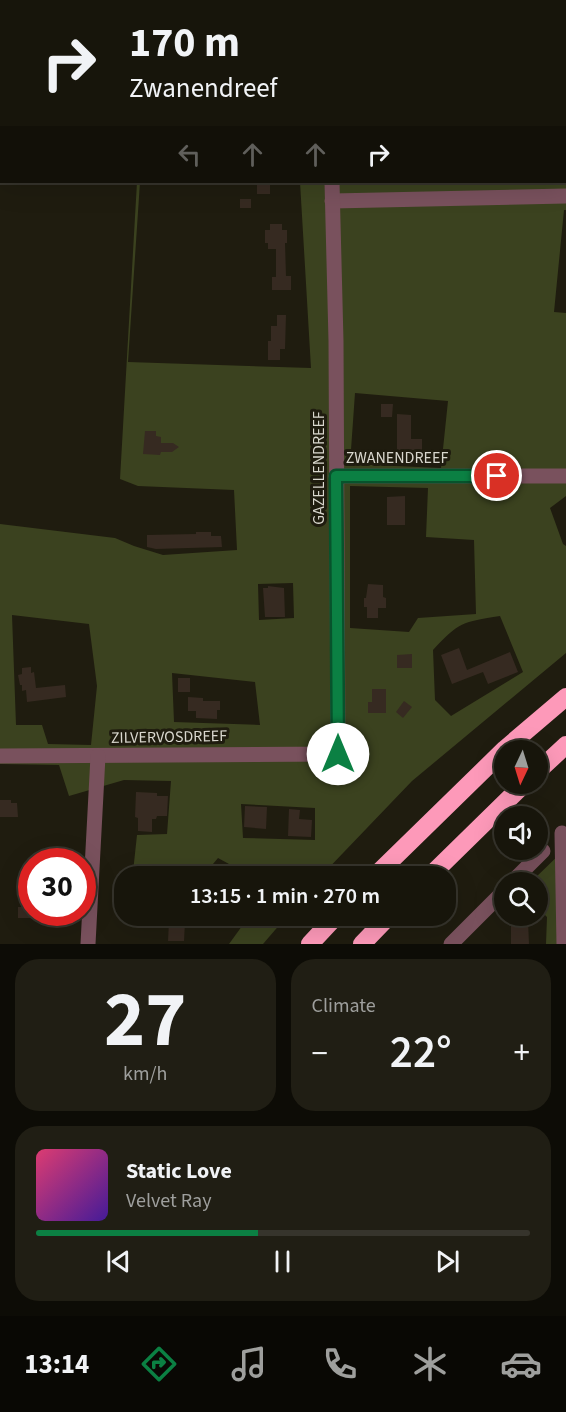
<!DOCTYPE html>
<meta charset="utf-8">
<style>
:root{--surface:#17150b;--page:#201e14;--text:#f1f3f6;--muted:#9e9f9d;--line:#36342c;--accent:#0b8043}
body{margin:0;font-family:"Source Sans 3",sans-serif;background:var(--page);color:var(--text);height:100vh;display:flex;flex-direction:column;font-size:22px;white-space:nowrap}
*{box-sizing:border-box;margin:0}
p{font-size:20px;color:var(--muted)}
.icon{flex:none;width:33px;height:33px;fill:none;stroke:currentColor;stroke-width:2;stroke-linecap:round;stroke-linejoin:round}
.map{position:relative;height:944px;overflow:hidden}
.panel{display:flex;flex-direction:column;gap:15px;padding:15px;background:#0d0c06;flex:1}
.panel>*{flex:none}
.guide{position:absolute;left:0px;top:0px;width:567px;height:183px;box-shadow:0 6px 24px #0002,0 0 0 2px var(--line);background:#17150b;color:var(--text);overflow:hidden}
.needle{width:39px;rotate:184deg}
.controls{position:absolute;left:494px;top:740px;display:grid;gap:12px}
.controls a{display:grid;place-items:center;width:54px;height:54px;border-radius:50%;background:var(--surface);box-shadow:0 6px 24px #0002,0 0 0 2px var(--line);font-size:30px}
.speed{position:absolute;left:18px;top:848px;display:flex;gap:12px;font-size:30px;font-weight:700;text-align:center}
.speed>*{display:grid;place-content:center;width:78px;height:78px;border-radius:50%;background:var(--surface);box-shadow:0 6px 24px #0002,0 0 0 2px var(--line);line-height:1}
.speed .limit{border:9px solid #d22;background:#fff;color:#111}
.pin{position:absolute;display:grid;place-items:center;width:51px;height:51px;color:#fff;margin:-26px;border:3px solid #fff;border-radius:50%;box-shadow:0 2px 6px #0007}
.me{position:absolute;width:66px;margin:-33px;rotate:0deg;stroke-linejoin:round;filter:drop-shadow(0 0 4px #0008)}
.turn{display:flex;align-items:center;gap:21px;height:126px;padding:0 30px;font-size:27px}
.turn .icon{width:78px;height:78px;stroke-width:2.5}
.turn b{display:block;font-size:42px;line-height:51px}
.lanes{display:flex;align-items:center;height:57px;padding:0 30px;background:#0003;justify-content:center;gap:30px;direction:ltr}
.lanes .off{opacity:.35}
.big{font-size:45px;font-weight:600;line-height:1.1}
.panel .widget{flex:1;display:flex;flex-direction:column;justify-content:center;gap:9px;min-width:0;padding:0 21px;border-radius:24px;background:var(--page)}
.panel .dial{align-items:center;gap:0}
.dial b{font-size:78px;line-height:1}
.song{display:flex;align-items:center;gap:18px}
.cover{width:72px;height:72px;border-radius:9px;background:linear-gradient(135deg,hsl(340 70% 55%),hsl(260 70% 35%))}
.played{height:6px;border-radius:3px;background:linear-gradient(90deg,var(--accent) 45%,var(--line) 45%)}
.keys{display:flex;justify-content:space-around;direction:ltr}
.heat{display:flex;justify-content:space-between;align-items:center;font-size:33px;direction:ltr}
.panel .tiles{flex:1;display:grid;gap:15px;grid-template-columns:1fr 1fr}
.widget:last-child{grid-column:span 2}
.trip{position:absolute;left:114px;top:866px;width:342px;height:60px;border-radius:24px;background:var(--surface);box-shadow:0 6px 24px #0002,0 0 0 2px var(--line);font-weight:600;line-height:60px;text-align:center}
.menu{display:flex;height:96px;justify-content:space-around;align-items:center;background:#090804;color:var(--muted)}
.menu .icon{width:42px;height:42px}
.menu .on{color:var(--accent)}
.menu b{font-size:27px;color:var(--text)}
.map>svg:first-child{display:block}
</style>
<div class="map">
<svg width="566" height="944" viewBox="0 0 566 944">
<rect width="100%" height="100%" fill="#1f1c0f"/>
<g fill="#3b421f" fill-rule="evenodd">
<path d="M147,0H566V210H564L554,312L566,313V496L550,508L563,544L566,546V653L412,781L321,876H251L218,858L203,876L133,872L137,835L167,834L171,781L124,780L69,796L59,765L0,764V524L115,538L134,546L163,555L237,550L234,490L138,486L120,479L137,182H140L128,362L311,368L300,182H566V2L147,1ZM355,393L448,401L441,468L350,464ZM350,486L428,488L426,537L474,540L476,614L418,618L409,632L350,628ZM293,583L294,618L259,620L258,584ZM12,615L89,624L97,686L91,745L48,744L42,725H16ZM500,616L523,672L451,716L435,700L433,650C459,622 462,622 500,616ZM172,673L255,682L260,725L174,722ZM241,804L315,808V840L243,838Z"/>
<path d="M566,848V944H546L547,917L537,907V882H531Z"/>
<path d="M250,915H288L263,944H229Z"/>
</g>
<g fill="#362a21">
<rect x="257" y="182" width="13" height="12"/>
<rect x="240" y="199" width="11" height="9"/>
<path d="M270,224H282V230H287V243H285L286,276H291V290H272V277H276V249H268V243H265V230H270Z"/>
<path d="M277,315H286L285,349H280V360H268V341H271V326H277Z"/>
<path d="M381,404H393L392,417H381Z"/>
<path d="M397,414L411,415V439H422V450H397Z"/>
<path d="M145,431H156V436L161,437V443H173L179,447L172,452H161L160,455L143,454Z"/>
<path d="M447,452V461H439L438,453Z"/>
<path d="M405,496V525H387V497Z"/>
<path d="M196,532H211V536H221L222,547L156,549L147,547V535L196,534Z"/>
<path d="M368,584L383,585V597L386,598V608H378V618H367V607H364V598H366Z"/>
<path d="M268,586L284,588L285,617H265L263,588H268Z"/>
<path d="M459,648L467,670L510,652L518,672L488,684L483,672L452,684L441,655Z"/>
<path d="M412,654V668H397V655Z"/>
<path d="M31,667V673L34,672L36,688L65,685L66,697L27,702L26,690L22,691V685H20L18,675L22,674V668Z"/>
<rect x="178" y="678" width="12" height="14"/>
<path d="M372,689H386V713H368V702H372Z"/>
<path d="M188,697L203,698V701H220V710H217V719L196,718V711H188Z"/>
<path d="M404,701L412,707L403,718L396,712Z"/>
<path d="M136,792L157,793V796H168L167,816H157L156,819H152V832L138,831V818L135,817Z"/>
<path d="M0,800H11V803H17L18,817H0Z"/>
<path d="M245,806L267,807L266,829L244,827Z"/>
<path d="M289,809L300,810L299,819L312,820L311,837L288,836Z"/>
<path d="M24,882H32V918H18V907H23Z"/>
<path d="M511,920H528L529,944H511Z"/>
<path d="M169,921L185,922L184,941H168Z"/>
</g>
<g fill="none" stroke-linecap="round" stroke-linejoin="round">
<g stroke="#79515d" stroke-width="15">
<path d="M331,0V2"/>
<path d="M332,201L566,196"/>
<path d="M336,476H566"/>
<path d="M0,756L338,754L336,341L332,182"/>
<path d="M562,833L564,944"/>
<path d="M512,882L543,851"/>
<path d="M88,944L98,756"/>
<path d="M451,944L504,891"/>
</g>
<g stroke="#fd99b9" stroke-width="18">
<path d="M537,772L566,745"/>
<path d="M375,876L505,749L566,697"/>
<path d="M430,876L525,783"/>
<path d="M310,944L337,915"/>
<path d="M362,944L390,915"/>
</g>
</g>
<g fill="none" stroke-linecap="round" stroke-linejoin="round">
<defs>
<path id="route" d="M338,754L336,476H497"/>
</defs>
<use href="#route" stroke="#07532c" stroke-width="15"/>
<use href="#route" stroke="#0b8043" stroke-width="10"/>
</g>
<g text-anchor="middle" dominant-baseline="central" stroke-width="6" stroke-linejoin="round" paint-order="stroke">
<g font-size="16" fill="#d9d7ce" stroke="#1f1c0f">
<text x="397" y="458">ZWANENDREEF</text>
<text transform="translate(319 468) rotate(-90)">GAZELLENDREEF</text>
<text transform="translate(169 737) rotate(-1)">ZILVERVOSDREEF</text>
</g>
</g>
</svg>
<div class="controls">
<a><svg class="needle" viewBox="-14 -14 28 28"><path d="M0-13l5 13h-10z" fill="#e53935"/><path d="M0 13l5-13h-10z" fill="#9e9f9d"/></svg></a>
<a><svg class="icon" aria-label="sound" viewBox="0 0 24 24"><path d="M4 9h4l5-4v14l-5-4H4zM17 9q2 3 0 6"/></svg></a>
<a><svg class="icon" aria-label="search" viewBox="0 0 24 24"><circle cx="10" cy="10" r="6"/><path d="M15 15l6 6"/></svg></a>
</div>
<div class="speed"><div class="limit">30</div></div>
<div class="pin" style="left:497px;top:476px;background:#d93025"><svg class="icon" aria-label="arrive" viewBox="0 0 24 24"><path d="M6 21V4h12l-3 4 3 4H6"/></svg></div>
<svg class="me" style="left:338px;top:754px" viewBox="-20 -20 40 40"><circle r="19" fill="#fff"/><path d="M0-13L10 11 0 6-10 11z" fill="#0b8043"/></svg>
<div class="trip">13:15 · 1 min · 270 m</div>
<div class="guide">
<div class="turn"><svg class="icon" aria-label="right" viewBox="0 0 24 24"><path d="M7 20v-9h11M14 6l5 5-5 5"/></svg><div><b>170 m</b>Zwanendreef</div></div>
<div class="lanes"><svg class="icon off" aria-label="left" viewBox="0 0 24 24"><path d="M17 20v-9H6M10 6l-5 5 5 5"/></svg><svg class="icon off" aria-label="ahead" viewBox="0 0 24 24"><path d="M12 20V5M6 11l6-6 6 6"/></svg><svg class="icon off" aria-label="ahead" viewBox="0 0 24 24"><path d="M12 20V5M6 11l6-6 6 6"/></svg><svg class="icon" aria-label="right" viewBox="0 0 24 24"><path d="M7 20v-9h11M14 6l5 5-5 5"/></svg></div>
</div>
</div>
<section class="panel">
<div class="tiles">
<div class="widget dial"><b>27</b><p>km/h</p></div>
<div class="widget"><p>Climate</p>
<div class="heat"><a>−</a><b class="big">22°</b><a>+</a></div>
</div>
<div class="widget">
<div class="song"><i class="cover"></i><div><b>Static Love</b><p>Velvet Ray</p></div></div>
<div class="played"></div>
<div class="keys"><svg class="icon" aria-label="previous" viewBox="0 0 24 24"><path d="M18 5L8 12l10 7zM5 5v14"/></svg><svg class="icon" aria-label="pause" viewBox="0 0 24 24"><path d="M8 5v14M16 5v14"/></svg><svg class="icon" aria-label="next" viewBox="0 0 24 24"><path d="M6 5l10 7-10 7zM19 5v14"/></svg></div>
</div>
</div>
</section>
<nav class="menu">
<b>13:14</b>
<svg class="icon on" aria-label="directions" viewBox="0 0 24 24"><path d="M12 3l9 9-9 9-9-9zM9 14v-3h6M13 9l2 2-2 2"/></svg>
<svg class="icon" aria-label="music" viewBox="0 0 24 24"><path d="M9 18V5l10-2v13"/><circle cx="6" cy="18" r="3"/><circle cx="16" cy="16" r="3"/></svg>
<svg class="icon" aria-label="phone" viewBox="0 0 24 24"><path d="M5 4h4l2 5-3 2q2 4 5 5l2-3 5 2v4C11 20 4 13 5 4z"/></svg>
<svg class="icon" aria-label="climate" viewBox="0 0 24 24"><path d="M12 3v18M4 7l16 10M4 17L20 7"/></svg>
<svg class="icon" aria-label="car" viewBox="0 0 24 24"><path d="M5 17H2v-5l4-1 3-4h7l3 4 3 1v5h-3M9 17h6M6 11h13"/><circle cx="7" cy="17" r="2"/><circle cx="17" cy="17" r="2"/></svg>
</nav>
